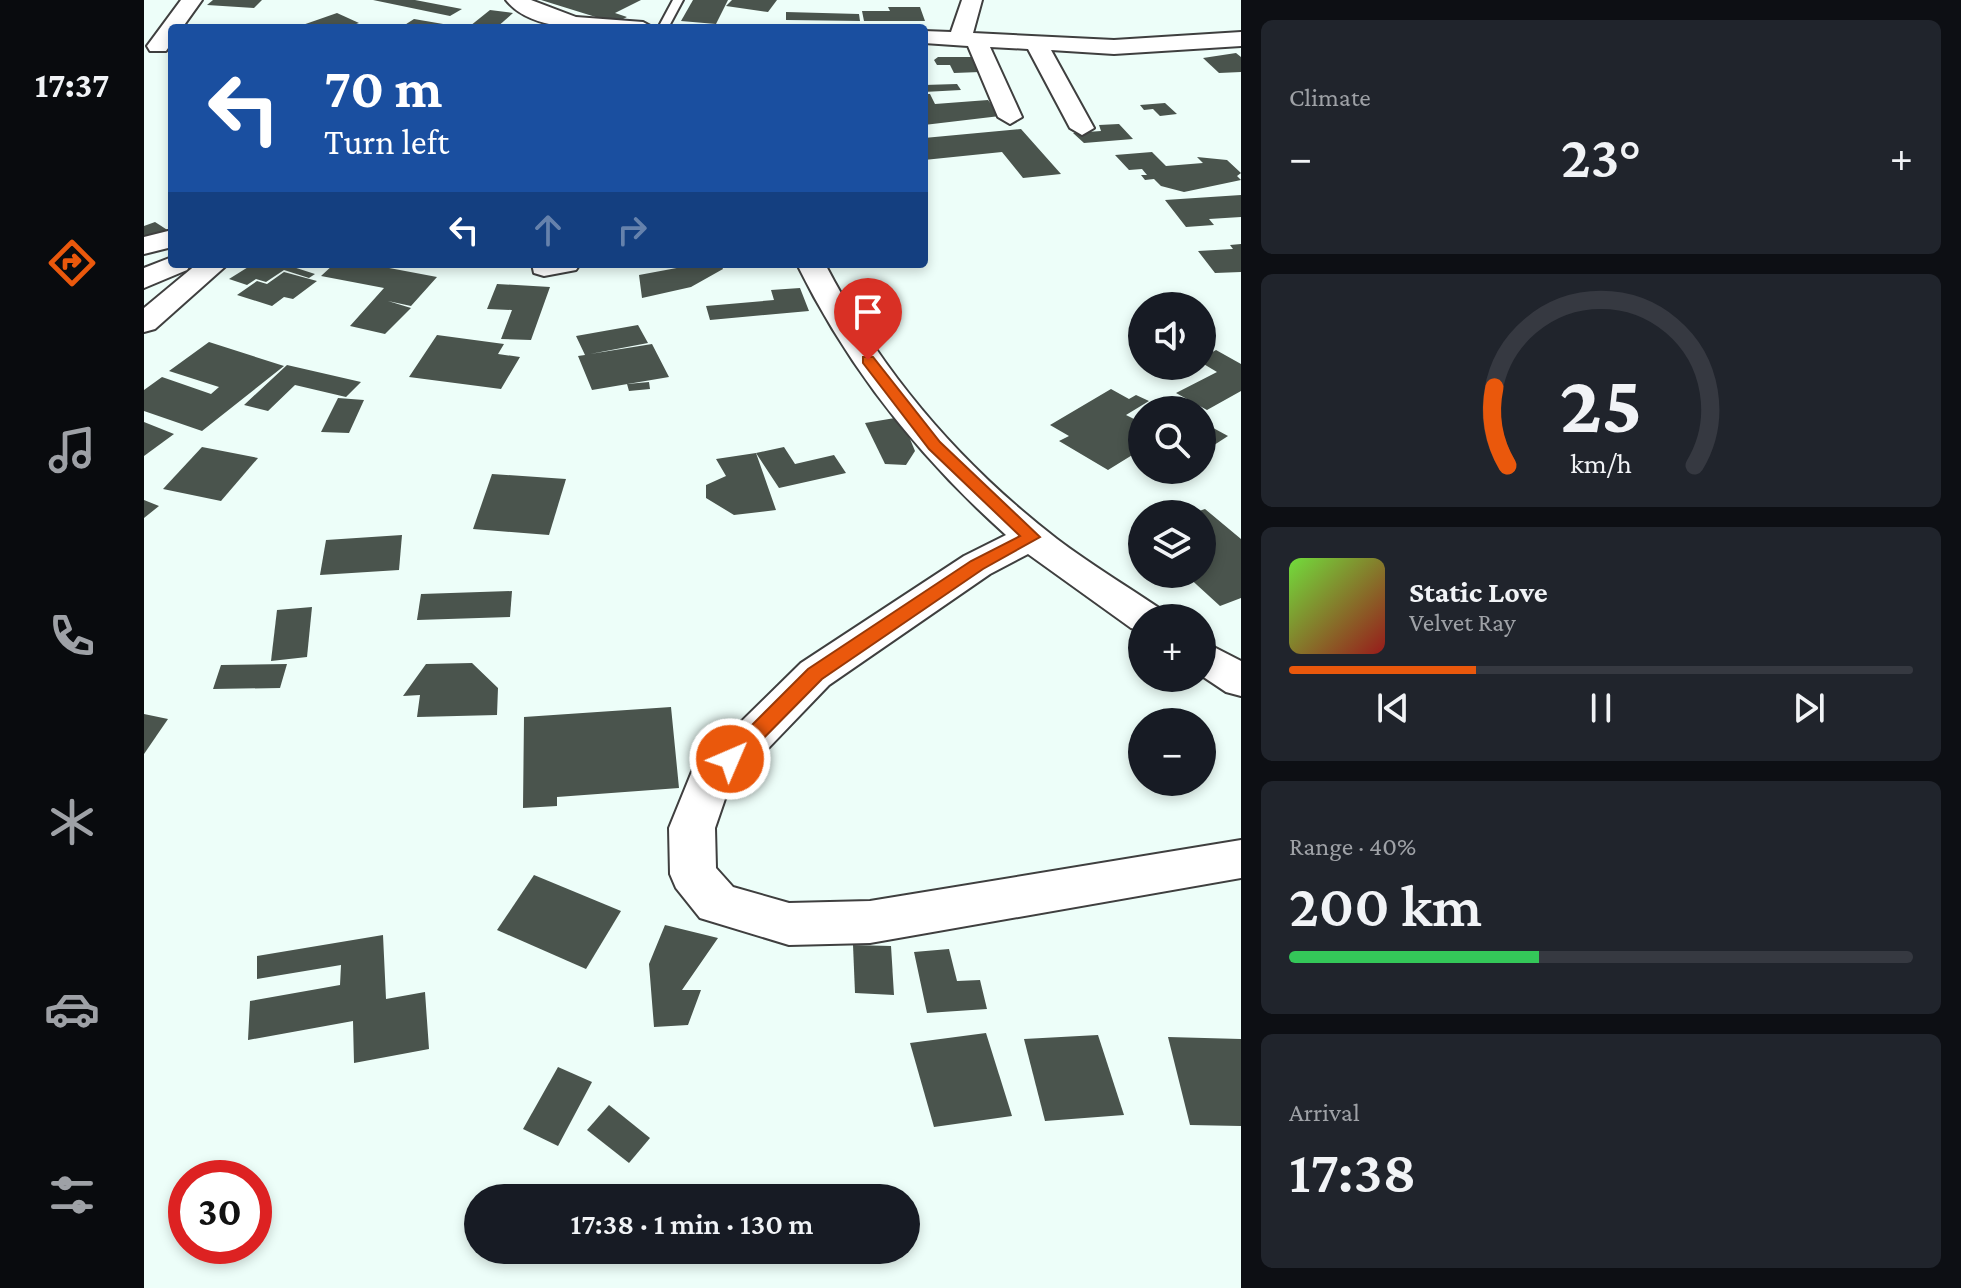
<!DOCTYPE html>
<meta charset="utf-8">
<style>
:root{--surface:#171b24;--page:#20242c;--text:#f1f3f6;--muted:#9ea1a6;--line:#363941;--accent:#ea580c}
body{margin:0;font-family:"Crimson Pro",serif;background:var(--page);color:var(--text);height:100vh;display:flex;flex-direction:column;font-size:30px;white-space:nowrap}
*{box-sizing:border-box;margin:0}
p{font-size:26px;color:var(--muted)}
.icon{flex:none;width:44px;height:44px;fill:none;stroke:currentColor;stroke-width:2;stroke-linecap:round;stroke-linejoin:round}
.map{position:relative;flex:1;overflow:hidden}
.drawer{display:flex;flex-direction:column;gap:20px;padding:20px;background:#0d0f14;width:720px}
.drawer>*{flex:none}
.hud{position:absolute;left:24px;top:24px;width:760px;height:244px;border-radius:8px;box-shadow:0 4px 12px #0003;background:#1a4fa0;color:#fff;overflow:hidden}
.tools{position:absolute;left:984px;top:292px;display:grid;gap:16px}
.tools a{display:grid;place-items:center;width:88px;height:88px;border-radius:50%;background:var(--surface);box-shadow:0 4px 12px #0003;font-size:40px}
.speed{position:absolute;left:24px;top:1160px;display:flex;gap:16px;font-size:40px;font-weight:700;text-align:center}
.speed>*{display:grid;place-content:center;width:104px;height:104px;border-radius:50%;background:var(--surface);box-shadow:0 4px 12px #0003;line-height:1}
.speed .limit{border:12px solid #d22;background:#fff;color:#111}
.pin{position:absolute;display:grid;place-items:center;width:68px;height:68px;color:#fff;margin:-82px -34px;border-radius:50% 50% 50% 0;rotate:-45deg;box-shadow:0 0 8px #0007}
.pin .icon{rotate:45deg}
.me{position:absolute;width:88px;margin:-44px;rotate:45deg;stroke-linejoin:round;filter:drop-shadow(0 0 6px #0008)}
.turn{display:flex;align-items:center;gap:28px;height:168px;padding:0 24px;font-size:36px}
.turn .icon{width:104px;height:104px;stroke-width:2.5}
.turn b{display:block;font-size:56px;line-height:68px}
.lanes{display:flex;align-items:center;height:76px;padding:0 24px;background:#0003;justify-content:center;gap:40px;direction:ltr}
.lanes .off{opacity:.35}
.big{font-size:60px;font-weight:600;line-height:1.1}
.drawer .tile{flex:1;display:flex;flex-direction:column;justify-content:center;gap:12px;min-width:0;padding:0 28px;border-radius:12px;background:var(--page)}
.drawer .dial{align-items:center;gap:0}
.dial svg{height:208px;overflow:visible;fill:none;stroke:var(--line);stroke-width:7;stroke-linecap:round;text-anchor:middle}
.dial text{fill:var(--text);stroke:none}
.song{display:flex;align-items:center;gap:24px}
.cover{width:96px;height:96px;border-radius:12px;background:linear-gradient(135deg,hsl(100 70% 55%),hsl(0 70% 35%))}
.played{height:8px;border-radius:4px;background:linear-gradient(90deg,var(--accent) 30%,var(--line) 30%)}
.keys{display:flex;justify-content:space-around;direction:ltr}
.heat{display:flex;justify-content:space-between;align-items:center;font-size:44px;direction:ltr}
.charge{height:12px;border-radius:6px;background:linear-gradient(90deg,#34c759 40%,var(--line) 0)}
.trip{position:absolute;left:320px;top:1184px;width:456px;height:80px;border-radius:40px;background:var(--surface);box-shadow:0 4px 12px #0003;font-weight:600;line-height:80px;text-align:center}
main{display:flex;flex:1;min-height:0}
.tab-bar{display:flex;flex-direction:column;width:144px;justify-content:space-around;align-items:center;background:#090b0e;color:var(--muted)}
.tab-bar .icon{width:56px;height:56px}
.tab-bar .active{color:var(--accent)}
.tab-bar b{font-size:36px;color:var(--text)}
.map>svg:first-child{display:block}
</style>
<main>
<nav class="tab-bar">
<b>17:37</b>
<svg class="icon active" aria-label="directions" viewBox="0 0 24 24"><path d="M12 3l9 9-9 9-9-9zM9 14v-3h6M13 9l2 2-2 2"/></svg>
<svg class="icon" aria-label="music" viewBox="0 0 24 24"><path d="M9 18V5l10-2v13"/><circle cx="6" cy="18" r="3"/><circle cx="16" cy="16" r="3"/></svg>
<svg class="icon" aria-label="phone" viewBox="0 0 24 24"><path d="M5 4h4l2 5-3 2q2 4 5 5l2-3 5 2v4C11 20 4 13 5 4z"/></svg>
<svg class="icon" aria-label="climate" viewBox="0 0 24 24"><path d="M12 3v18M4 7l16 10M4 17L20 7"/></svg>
<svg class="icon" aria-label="car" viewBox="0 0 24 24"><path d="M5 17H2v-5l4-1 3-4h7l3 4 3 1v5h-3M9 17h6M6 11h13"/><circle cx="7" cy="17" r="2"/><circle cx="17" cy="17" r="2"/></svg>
<svg class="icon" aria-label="filters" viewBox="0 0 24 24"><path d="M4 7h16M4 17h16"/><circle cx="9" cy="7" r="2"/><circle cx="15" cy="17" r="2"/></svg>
</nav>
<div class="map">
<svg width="1097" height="1288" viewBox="0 0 1097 1288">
<rect width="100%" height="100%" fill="#edfef9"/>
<g fill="#4a544d">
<path d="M69,0H118L110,8L63,5Z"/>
<path d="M229,0H271L318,9L306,16Z"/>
<path d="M397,0H497L471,13L483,17L471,23Z"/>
<path d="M549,0H584L572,24L537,21Z"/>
<path d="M588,0H633L624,12L582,6Z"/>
<path d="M744,7H776L781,21H720L718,11H746Z"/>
<path d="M346,10L369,13L352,28L326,26Z"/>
<path d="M642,12L715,14L716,21L642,20Z"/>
<path d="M193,13L215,23L201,28H150Z"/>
<path d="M270,19L305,25L256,28Z"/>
<path d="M1092,53L1097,57V72L1075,73L1059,58Z"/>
<path d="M794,57H827L836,72L810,73L806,65H793L790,60Z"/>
<path d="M813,84L817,90L780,92V85Z"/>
<path d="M780,94H786L791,104L844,100L856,116L780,125Z"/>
<path d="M1021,103L1033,114L1016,116L1009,109L1000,110L996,105Z"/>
<path d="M975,124L989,139L940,143L929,133L957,131L955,125Z"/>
<path d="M877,129L917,174L879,178L858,152L780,160V138Z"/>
<path d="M1008,152L1022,166L1059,163L1053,157L1083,160L1097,173L1093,176L1097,180L1040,192L1017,186L1010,179L1001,180L997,175H1003L998,169L985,170L971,155Z"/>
<path d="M1097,195V217L1065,219L1070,225L1042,227L1021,200Z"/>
<path d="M11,222L25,231L0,241V226Z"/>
<path d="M1097,244V272L1071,273L1054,251L1089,249L1086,245Z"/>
<path d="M109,264H140L171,274L165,278L140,270L122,282L112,279L103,285L85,279Z"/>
<path d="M190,264H224L293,277L267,306L244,301L267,308L241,334L206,326L240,288L177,276Z"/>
<path d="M536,264H577L579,269L547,287L498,298L495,275L538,267Z"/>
<path d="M140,272L173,281L149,299L140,297L128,306L93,295L113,281L123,284Z"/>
<path d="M353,284L406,287L387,340L357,339L368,310L343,309Z"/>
<path d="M656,288L665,311L566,320L562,306L630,300L627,290Z"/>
<path d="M494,325L504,343L446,354L508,344L525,377L448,390L434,356L441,355L432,336Z"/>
<path d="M293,335L360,344L354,354L376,357L357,389L265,377Z"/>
<path d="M65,342L140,366L58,431L0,411V390L18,377L67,394L75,387L25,371Z"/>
<path d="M1072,350L1097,364V391L1063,410L1032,393L1073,372L1058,363V358Z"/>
<path d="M143,365L217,382L202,397L151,385L124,411L100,405Z"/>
<path d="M505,382L506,389L485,391L483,384Z"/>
<path d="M967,389L985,399L992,395L1005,401L982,415L990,419L998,414V449L964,470L915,441L925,436L906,425Z"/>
<path d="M194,398L220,400L205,433L177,432Z"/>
<path d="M1020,401L1029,406L1036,402L1051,410H1005Z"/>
<path d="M757,417L771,451L762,465L741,464L721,423Z"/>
<path d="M0,422L30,434L0,456Z"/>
<path d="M1060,423L1084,436L1067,447L1058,442Z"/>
<path d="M58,447L114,458L77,501L19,489Z"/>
<path d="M640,447L651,464L690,455L702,473L635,488L612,453Z"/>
<path d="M612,453L632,510L590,515L562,498V485L582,476L572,459Z"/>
<path d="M348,474L422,479L405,535L329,529Z"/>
<path d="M0,500L15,506L0,518Z"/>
<path d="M1061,509L1097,539V598L1076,606L1041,574H1058V514H1046Z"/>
<path d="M258,535L255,570L176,575L182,540Z"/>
<path d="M368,591L366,617L273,620L277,594Z"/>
<path d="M168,607L163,657L127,661L133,610Z"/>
<path d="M328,663L354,688L353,715L273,717L276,695L259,696L282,664Z"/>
<path d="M143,664L136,688L69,689L77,665Z"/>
<path d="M527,707L535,788L413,797V806L379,808L380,717Z"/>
<path d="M0,714L24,719L0,754Z"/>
<path d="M390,875L477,911L442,969L353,930Z"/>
<path d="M521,925L574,938L538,990H557L544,1025L510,1027L505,964Z"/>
<path d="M239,935L242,999L281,992L285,1049L210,1063L209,1021L104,1040L106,1001L196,985L197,965L113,979V956Z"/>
<path d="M709,945L747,946L750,995L711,993Z"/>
<path d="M805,949L813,981L836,980L843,1009L783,1013L770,952Z"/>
<path d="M842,1033L868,1116L790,1127L766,1043Z"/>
<path d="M954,1035L980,1115L901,1121L880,1039Z"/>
<path d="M1024,1037L1097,1039V1126L1046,1125Z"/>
<path d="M414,1067L448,1082L414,1146L379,1129Z"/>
<path d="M465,1105L506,1138L485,1163L443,1130Z"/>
</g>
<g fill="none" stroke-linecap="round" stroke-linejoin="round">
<defs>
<path id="service" d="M529,0H539L524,28H514Z"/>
<g id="minor">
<path d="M37,0H58L38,28H28V42L22,51H6L3,46Z"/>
<path d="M362,0H387L432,17L499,22L510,28C468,28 391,37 362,0Z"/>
<path d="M818,0H838L829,33L970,40L1097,32V46L970,54L907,50L950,128L938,135L926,128L884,49L846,47L878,117L866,124L854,117L824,46L780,43V31L807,32Z"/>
<path d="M28,230V247L0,254V237Z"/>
<path d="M28,257V264H47L43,270L0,288V268Z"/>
<path d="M53,264H84L11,329L0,332V308Z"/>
<path d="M388,264H436L432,270L400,276L390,273Z"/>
<path d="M653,264H681C737,372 817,465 913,539C946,564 981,585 1015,608L1021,618H998V631L987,628L884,554L846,574L685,685L584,790L571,828L572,868L589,887L645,903L726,901L1097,840V878L726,943L645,945L556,918L532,888L526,874L525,828L549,769L657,663L820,556L862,535C775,457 704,368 653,264Z"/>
<path d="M1058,641L1097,661V696L1082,692L1058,676Z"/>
</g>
</defs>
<use href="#service" stroke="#3f3f3f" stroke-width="4"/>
<use href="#minor" stroke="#3f3f3f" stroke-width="4"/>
<use href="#service" fill="#fff" fill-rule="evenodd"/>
<use href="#minor" fill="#fff" fill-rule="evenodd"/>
</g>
<path fill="#ea580c" stroke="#983908" stroke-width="2" d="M719,357H729L796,442L896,537L839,569L678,679L593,765H579L577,759L579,754L664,669L827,561L876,536L785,449L719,363Z"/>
</svg>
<div class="tools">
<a><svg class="icon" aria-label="sound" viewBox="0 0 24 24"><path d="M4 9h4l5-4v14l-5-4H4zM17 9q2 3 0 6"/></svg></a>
<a><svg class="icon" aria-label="search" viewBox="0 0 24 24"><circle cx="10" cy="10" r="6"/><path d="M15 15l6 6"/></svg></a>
<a><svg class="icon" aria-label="layers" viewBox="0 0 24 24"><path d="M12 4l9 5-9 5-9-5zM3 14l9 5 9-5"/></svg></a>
<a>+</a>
<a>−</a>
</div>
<div class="speed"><div class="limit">30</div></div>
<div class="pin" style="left:724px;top:360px;background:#d93025"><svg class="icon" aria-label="arrive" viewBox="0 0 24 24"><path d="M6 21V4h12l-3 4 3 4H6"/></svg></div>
<svg class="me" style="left:586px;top:759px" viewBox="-20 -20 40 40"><circle r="17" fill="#ea580c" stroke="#fff" stroke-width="3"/><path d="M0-11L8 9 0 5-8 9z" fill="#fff"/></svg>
<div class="trip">17:38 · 1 min · 130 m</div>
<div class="hud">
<div class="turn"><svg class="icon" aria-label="left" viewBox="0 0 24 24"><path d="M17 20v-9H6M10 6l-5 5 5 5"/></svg><div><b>70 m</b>Turn left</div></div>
<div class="lanes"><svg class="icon" aria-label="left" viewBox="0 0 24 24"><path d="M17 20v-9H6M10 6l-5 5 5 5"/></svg><svg class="icon off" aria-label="ahead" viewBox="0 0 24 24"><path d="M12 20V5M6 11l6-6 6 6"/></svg><svg class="icon off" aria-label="right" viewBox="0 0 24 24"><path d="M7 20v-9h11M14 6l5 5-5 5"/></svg></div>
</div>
</div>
<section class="drawer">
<div class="tile"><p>Climate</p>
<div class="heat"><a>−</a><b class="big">23°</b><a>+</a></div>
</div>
<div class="tile dial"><svg viewBox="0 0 100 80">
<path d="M14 69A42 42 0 1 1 86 69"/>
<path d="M14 69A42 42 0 0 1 9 39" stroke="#ea580c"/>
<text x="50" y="56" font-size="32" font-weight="700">25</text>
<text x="50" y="72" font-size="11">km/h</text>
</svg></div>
<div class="tile">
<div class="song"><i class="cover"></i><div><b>Static Love</b><p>Velvet Ray</p></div></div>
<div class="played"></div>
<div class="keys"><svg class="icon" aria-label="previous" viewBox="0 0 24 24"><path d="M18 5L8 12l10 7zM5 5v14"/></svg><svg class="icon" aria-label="pause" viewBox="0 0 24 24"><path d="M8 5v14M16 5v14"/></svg><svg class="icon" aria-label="next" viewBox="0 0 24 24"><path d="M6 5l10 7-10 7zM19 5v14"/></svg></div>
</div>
<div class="tile"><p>Range · 40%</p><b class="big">200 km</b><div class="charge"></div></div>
<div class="tile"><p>Arrival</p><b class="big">17:38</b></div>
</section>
</main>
